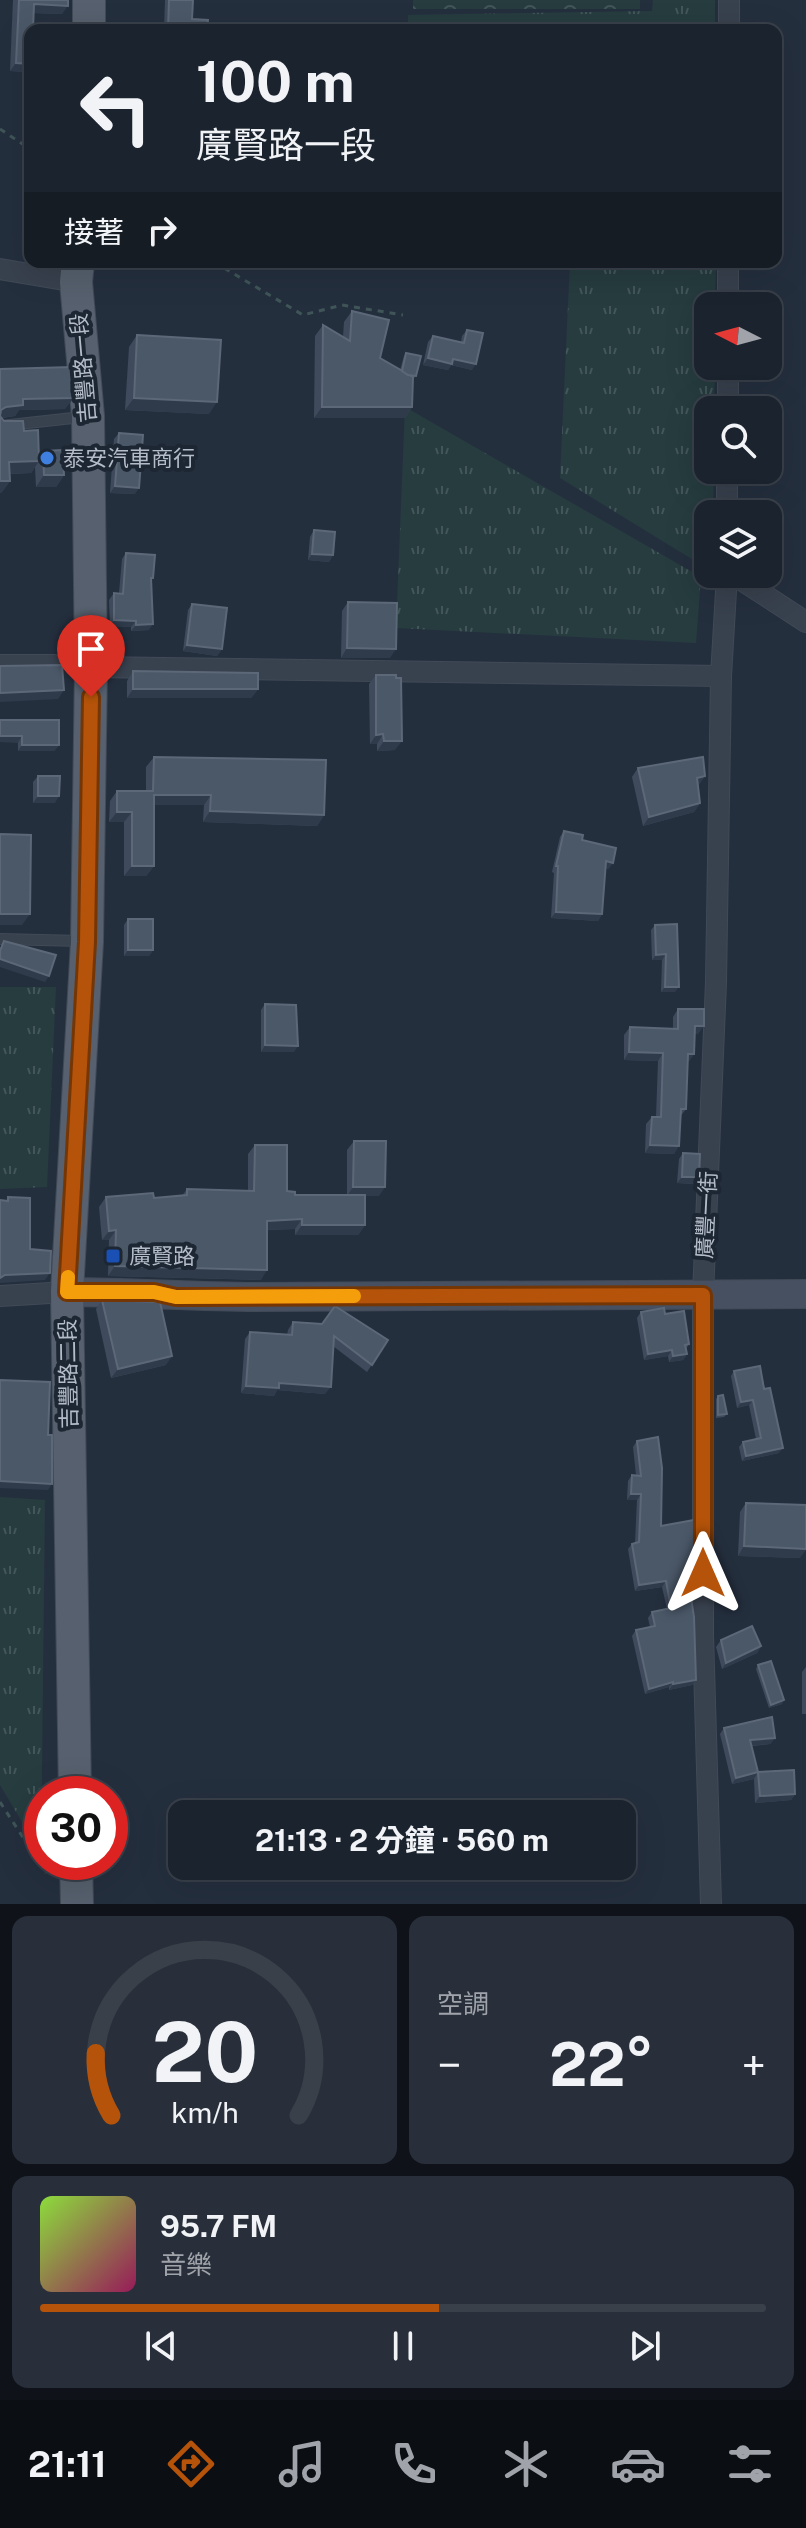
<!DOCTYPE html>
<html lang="zh-TW">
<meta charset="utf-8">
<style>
:root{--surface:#1b232e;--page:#282f3a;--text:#f1f3f6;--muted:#a0a4aa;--line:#39404a;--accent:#b45309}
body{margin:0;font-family:"Public Sans","Noto Sans TC",sans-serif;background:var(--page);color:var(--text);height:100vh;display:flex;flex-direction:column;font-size:30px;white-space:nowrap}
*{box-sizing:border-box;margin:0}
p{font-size:26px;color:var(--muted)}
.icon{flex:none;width:44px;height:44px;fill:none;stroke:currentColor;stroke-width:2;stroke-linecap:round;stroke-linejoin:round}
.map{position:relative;height:1904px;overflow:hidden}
.sheet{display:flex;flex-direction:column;gap:12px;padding:12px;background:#0f1319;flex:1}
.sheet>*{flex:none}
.hud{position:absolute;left:24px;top:24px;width:758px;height:244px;border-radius:16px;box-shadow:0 8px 32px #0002,0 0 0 2px var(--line);background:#1b232e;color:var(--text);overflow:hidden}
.needle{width:52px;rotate:276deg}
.fabs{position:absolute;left:694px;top:292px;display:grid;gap:16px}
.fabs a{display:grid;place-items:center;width:88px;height:88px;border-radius:16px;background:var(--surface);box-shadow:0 8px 32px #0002,0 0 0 2px var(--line);font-size:40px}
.speed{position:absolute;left:24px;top:1776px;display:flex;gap:16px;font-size:40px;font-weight:700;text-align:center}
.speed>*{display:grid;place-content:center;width:104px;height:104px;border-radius:50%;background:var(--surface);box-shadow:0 8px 32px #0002,0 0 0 2px var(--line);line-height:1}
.speed .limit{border:12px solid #d22;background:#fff;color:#111}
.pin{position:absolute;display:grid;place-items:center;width:68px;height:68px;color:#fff;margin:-82px -34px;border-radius:50% 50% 50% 0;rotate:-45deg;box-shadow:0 0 8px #0007}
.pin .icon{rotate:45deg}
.me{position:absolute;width:88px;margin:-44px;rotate:0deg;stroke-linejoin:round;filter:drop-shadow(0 0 6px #0008)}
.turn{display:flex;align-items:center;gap:28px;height:168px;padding:0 40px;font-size:36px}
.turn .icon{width:104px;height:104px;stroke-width:2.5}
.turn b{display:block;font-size:56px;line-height:68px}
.then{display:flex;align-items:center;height:76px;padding:0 40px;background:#0003;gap:16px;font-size:30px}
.big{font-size:60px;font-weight:700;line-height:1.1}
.sheet .tile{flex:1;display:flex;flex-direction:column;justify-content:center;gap:12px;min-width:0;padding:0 28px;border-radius:16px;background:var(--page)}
.sheet .dial{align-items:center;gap:0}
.dial svg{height:208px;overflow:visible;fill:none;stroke:var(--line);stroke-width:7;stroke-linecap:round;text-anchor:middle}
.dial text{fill:var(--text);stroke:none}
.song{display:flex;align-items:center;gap:24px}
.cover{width:96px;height:96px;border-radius:12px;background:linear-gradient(135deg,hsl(90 70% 55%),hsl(330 70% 35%))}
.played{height:8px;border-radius:4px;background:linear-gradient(90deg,var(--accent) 55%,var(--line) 55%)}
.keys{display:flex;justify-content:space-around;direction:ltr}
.heat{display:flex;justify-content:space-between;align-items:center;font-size:44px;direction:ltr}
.sheet .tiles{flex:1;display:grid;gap:12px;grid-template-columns:1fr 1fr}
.tile:last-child{grid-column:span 2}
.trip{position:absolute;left:168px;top:1800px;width:468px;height:80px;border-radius:16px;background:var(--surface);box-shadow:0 8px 32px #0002,0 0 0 2px var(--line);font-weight:700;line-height:80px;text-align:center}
.tab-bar{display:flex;height:128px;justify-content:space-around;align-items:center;background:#0b0e12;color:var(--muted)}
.tab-bar .icon{width:56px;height:56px}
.tab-bar .selected{color:var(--accent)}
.tab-bar b{font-size:36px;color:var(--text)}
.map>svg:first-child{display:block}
</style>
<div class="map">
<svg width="806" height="1904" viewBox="0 0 806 1904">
<defs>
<pattern id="grass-tufts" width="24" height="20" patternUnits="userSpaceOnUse" patternTransform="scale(2)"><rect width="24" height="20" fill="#263c3f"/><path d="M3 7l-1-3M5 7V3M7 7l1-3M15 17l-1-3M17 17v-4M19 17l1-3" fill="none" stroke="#435659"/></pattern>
<pattern id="forest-crowns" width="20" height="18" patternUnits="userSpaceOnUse" patternTransform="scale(2)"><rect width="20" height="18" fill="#263c3f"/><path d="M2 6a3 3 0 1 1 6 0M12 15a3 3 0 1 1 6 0" fill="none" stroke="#435659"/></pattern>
</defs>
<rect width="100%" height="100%" fill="#242f3e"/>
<g fill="url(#grass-tufts)">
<path d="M653,0H715V30H408V15L652,11Z"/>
<path d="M570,262H716L715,306H708V366H715L714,410H708V470H714L713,514H708V569L560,478Z"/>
<path d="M405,407L701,577L696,643L396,628Z"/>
<path d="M0,987H56L47,1187L0,1189Z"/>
<path d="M0,1497L45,1500L41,1854L0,1785Z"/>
</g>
<rect fill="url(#forest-crowns)" x="413" y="0" width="227" height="9"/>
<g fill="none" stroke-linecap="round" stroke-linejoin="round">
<defs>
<g id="lane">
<path d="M0,426L82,417"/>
<path d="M0,660H54L85,666"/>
<path d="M0,939L81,941"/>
</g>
<g id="street">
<path d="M729,30V0"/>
<path d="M0,269L76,282"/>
<path d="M728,306V262"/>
<path d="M728,410V366"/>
<path d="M727,514V470"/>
<path d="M732,574L806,622"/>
<path d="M91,667L721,676"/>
<path d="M0,1296L67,1292"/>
<path d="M711,1904L703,1634V1295L716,982L721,676L727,574"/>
</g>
<path id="secondary" d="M67,1292C131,1292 194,1297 258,1297L806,1294"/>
<g id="primary">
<path d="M89,30V0"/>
<path d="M75,1794L67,1292L87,942L91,667L88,416L76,282L78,262"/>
<path d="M76,1862L77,1904"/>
</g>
</defs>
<use href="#lane" stroke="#414a57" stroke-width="12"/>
<use href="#street" stroke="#414a57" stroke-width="22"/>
<use href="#secondary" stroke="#414a57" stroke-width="30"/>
<use href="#primary" stroke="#414a57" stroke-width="34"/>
<g stroke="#3f5557" stroke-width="3" stroke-dasharray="6 6" stroke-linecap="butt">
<path d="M0,129L30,149"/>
<path d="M214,262L303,315L342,305L403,315"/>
<path d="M0,1802L46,1873"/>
</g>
<use href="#lane" stroke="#38414e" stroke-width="10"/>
<use href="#street" stroke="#38414e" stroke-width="20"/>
<use href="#secondary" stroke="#465061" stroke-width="28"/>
<use href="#primary" stroke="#56606e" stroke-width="32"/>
</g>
<g fill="#3f4b5c">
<path d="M13,0H68L62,14L34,13L25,72L10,71Z"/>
<path d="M165,0H193L192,19L207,30H164Z"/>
<path d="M352,311L380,358L400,370L404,356L406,353L416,376L413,379L412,407L405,418H314L315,336L323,325L343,337L344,322Z"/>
<path d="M467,330L472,370L451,365L448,370L423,365L428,342L433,336L461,342L462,336Z"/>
<path d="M137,335L209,414L125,410L129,347Z"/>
<path d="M0,369L65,409L19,410L15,416L2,418L4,421L24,431L39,457L43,451L64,475L56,487H36L35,467L31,473L9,474L10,481L1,493H0Z"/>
<path d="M119,433L135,494L110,493L114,439Z"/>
<path d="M314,530L333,555L329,562L308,560L310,537Z"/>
<path d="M126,553L153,578L151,581L149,630L131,631V627L110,626L109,600L114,593H119L122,559Z"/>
<path d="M348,602L390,658H341L342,611Z"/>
<path d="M192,604L222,649L217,656L183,651L188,610Z"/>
<path d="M133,671L258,689L251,698H127V681Z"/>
<path d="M376,675L395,750L377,751V744H370L369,684Z"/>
<path d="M0,720L59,745L54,751H18V743Z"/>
<path d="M154,757L324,815L317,826L203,822L204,805H154V866L146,876H124V822H109L110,801L117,791H146V767Z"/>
<path d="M638,768L699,785H698L700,803L694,812L643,826L632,777Z"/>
<path d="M38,776L55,803H33V782Z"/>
<path d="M564,831L582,840L613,863L608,869L605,868L602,914L598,921L551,918L554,873L552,872L560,837Z"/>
<path d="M128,919L153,950L149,956H124V925Z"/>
<path d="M677,924L675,992H661L662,960H652L651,930L655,925Z"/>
<path d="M265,1004L294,1052H261V1010Z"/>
<path d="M678,1009L698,1034H695L694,1054L689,1061H687L686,1109L680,1117L674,1154L645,1153L646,1124L652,1117H656L658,1061L624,1060V1035L630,1027L673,1029V1017Z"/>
<path d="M354,1141L379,1196H365V1225L358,1235H295V1229L267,1230L261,1280L108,1276L109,1240H102L99,1207L106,1197L154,1198L182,1196L187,1189L248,1191V1154L255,1145L287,1191L295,1195H347V1150Z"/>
<path d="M683,1153L695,1184L677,1183L679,1159Z"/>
<path d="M102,1300L166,1365L111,1378L96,1309Z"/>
<path d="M641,1312L665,1314L689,1344L686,1349L687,1354L683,1360L669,1362L668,1356L644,1360L637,1318Z"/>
<path d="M293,1322L388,1340L367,1372L333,1346L325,1394L277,1390L274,1396L241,1393L245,1339L250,1332L287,1335L288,1330Z"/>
<path d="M760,1366L779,1453L742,1461L739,1447L743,1442L756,1439L749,1405L737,1408L731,1376L734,1371Z"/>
<path d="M718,1396L727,1414L724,1417L716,1418V1399Z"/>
<path d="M637,1441L661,1526L691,1556L694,1597L691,1601L696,1680L692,1685L669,1690V1687L645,1694L632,1636L636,1630L650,1627L648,1618L652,1612L667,1609L662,1587L635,1591L628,1549L632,1544L635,1543L637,1500H627L628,1481L632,1475H636L633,1447Z"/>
<path d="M746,1503L800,1558L738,1556L740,1512Z"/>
<path d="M721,1640L761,1646L757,1653L722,1669L716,1647Z"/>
<path d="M758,1665L782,1704L769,1708L756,1669Z"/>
<path d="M806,1667V1714H802V1672Z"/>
<path d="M724,1728L775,1738L770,1744L752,1746L758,1772L795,1794L791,1800L755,1803L754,1779L732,1784L720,1734Z"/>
</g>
<g fill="#2f3b4b">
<path d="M34,4L68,6L62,14L28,13Z"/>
<path d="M16,63L30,64V65L25,72L10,71Z"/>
<path d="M428,358L453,359L476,364L472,370L451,365L448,370L423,365Z"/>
<path d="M74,398L65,409L19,410L15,416L0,418V412L6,407L23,399Z"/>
<path d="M134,398L217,402L209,414L125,410Z"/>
<path d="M322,407H412L405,418H314Z"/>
<path d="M39,461L31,473L1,474L9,462Z"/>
<path d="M44,475H64L56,487H36Z"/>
<path d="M0,481H10L1,493H0Z"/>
<path d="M115,486L139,488L135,494L110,493Z"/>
<path d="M312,554L333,555L329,562L308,560Z"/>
<path d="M114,620L136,621L131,627L110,626Z"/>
<path d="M153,624L149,630L131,631L136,625Z"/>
<path d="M187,645L222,649L217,656L183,651Z"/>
<path d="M347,648L396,649L390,658H341Z"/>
<path d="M133,689H258L251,698H127Z"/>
<path d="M64,690L58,699L0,702V693Z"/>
<path d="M383,734L377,744H370L376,735Z"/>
<path d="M0,736H22L18,743L0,742Z"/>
<path d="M384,741H402L395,750L377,751Z"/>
<path d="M22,745H59L54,751H18Z"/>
<path d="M705,776L699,785L690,787L697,778Z"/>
<path d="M154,795H211L204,805H147Z"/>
<path d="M38,796H59L55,803H33Z"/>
<path d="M700,803L694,812L643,826L649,817Z"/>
<path d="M210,811L324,815L317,826L203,822Z"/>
<path d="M117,812H132L124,822H109Z"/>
<path d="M606,861L613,863L608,869L601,867Z"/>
<path d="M132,866H154L146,876H124Z"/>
<path d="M556,912L602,914L598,921L551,918Z"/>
<path d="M0,914H30L22,925H0Z"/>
<path d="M128,950H153L149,956H124Z"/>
<path d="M666,954L662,960H652L656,955Z"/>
<path d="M0,959L49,976L45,982L0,967Z"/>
<path d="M665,987H679L675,992H661Z"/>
<path d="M695,1026H704L698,1034H690Z"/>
<path d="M265,1045L298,1046L294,1052H261Z"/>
<path d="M629,1052L663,1053L658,1061L624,1060Z"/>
<path d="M688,1054H694L689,1061H682Z"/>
<path d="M650,1145L679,1146L674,1154L645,1153Z"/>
<path d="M682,1177H699L695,1184L677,1183Z"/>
<path d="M353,1187H385L379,1196H347Z"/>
<path d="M302,1219L295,1229L261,1230L267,1221Z"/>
<path d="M302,1225H365L358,1235H295Z"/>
<path d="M116,1230L109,1240H102L109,1231Z"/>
<path d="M115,1266L267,1270L261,1280L108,1276Z"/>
<path d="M50,1273L45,1280L0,1283V1278L5,1275Z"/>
<path d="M672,1350L668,1356L644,1360L648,1354Z"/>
<path d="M687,1354L683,1360L669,1362L673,1356Z"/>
<path d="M172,1356L166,1365L111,1378L118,1369Z"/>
<path d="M279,1383L331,1387L325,1394L277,1390L274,1396L241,1393L246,1386Z"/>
<path d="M753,1400L749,1405L737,1408L741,1402Z"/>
<path d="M783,1448L779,1453L742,1461L746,1456Z"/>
<path d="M0,1481L52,1484L48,1490L0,1488Z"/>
<path d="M631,1494H641L637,1500H627Z"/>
<path d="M744,1546L806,1549V1550L800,1558L738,1556Z"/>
<path d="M666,1581L662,1587L635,1591L639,1585Z"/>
<path d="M761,1646L757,1653L722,1669L726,1663Z"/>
<path d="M696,1680L692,1685L669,1690L673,1684Z"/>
<path d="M673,1682L669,1687L645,1694L649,1689Z"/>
<path d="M784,1700L782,1704L769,1708L771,1705Z"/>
<path d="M775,1738L770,1744L746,1746L750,1740Z"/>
<path d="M758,1772L754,1779L732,1784L736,1778Z"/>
<path d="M795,1794L791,1800L755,1803L760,1796Z"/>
</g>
<g fill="#4b5868" stroke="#5c6777" stroke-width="2">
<path d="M19,0H68V6L34,4L33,30H30V64L16,63Z"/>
<path d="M169,0H193L192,19L208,20L207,30H168Z"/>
<path d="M352,311L389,320L380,358L413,377L412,407H322L323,325L350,341Z"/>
<path d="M467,330L483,333L476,364L453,359L452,364L428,358L433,336L464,343Z"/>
<path d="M137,335L221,340L217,402L134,398Z"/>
<path d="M406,353L421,356L416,376L408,375L402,371Z"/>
<path d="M72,367L74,398L23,399V405L6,407L1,410L0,416L4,421H23L24,431L38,430L39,461L9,462L10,481H0V369Z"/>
<path d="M119,433L143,435L139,488L115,486Z"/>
<path d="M63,450L64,475H44L43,451Z"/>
<path d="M314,530L335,532L333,555L312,554Z"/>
<path d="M126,553L155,555L153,578H151L153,624L136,625V621L114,620V593L123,594Z"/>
<path d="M348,602L397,603L396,649L347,648Z"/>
<path d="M192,604L227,608L222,649L187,645Z"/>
<path d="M62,665L64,690L0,693V666Z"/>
<path d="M133,671L258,673V689H133Z"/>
<path d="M376,675H396V678H401L402,741H384L383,734L376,735Z"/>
<path d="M0,720H59V745H22V736H0Z"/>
<path d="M154,757L326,760L324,815L210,811L211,795H154V866H132V812H117V791H153Z"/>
<path d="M703,757L705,776L697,778L700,803L649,817L638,768Z"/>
<path d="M38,776H60L59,796H38Z"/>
<path d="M564,831L583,835L582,840L616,848L613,863L606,861L602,914L556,912L558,866H556Z"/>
<path d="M0,834L31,835L30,914H0Z"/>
<rect x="128" y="919" width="25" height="31"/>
<path d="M677,924L679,987H665L666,954L656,955L655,925Z"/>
<path d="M4,941L56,955L49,976L0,959V951Z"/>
<path d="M265,1004L296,1005L298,1046L265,1045Z"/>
<path d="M678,1009H704V1026H695L694,1054H688L686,1109H681L679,1146L650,1145L652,1117H661L663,1053L629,1052L630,1027L678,1029Z"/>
<path d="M354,1141H386L385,1187H353Z"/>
<path d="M255,1145H287V1191L295,1192V1195H365V1225H302V1219L267,1221V1270L115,1266L116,1230L109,1231L106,1197L153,1193L154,1198L187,1195V1189L254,1191Z"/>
<path d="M683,1153L700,1154L699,1177H682Z"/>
<path d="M8,1197L30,1198V1249L51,1251L50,1273L5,1275L0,1278V1200L8,1201Z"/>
<path d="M102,1300L160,1302L172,1356L118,1369Z"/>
<path d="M335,1306L388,1340L372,1365L334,1336L331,1387L279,1383V1388L246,1386L250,1332L292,1335L293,1322L322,1324Z"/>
<path d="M664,1308L665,1314L684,1311L689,1344L685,1345L687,1354L673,1356L672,1350L648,1354L641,1312Z"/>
<path d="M760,1366L764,1389L770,1388L783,1448L746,1456L743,1442L761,1438L753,1400L741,1402L734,1371Z"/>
<path d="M0,1380L50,1382L48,1435H52V1484L0,1481Z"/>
<path d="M723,1395L727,1414L718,1415V1396Z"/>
<path d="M658,1437L662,1468L661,1526L694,1520V1552L691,1553L694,1569L692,1572L694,1597L691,1598L694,1617L696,1680L673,1684V1682L649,1689L636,1630L655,1626L652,1612L671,1608L666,1581L639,1585L632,1544L639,1542L641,1494H631L632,1475L641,1476L637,1441Z"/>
<path d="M746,1503L806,1505V1549L744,1546Z"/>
<path d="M752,1626L761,1646L726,1663L721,1640Z"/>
<path d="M771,1661L784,1700L771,1705L758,1665Z"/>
<path d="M772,1717L775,1738L750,1740L758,1772L736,1778L724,1728Z"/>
<path d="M794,1770L795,1794L760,1796L758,1772Z"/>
</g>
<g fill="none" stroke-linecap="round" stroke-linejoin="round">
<defs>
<path id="route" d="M91,697L87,942L67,1292H154L176,1297H204L703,1295V1573"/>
</defs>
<use href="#route" stroke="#753606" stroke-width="20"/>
<use href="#route" stroke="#b45309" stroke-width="14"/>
<path stroke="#f59e0b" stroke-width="14" d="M68,1277L67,1292H154L176,1297L354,1296"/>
</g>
<circle fill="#3f7fe0" stroke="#1d2633" stroke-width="3" cx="47" cy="458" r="8"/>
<rect fill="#1a4fb4" stroke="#1d2633" stroke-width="3" x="105" y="1248" width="16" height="16" rx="4"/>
<g text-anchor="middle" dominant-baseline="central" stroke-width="8" stroke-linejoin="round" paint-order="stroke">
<g font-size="22" fill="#b4bcc9" stroke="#1d2633">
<text transform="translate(83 368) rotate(-95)">吉豐路一段</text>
<text transform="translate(706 1215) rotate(-87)">廣豐一街</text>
<text transform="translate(68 1374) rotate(-91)">吉豐路二段</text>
</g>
<g font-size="22" fill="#b4bcc9" stroke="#1d2633" text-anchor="start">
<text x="63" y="458">泰安汽車商行</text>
<text x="129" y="1256">廣賢路</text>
</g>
</g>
</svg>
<div class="fabs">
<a><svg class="needle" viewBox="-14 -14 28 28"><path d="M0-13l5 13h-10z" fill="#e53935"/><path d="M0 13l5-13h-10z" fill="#a0a4aa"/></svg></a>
<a><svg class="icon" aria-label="search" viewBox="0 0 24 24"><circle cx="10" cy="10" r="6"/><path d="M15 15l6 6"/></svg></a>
<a><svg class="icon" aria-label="layers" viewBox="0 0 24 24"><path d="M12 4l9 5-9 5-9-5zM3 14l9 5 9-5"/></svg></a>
</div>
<div class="speed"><div class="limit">30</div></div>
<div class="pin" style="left:91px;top:697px;background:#d93025"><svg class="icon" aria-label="arrive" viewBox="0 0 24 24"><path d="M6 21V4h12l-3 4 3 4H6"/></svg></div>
<svg class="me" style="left:703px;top:1573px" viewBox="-20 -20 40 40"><path d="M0-17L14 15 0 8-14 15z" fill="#b45309" stroke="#fff" stroke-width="4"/></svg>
<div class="trip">21:13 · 2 分鐘 · 560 m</div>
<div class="hud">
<div class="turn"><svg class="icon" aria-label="left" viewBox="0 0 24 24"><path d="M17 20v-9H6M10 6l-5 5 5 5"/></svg><div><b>100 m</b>廣賢路一段</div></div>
<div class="then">接著<svg class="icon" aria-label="right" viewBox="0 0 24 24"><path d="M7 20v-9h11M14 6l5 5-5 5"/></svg></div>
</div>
</div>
<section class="sheet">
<div class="tiles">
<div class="tile dial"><svg viewBox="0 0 100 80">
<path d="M14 69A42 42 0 1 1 86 69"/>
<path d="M14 69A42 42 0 0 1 8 45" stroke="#b45309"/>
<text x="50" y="56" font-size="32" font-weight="700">20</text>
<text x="50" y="72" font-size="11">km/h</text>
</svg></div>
<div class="tile"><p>空調</p>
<div class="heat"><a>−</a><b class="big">22°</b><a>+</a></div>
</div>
<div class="tile">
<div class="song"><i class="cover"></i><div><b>95.7 FM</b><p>音樂</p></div></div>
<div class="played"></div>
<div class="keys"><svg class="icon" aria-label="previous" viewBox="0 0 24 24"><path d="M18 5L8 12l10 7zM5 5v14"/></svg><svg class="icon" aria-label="pause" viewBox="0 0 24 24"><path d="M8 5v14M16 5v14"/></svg><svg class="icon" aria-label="next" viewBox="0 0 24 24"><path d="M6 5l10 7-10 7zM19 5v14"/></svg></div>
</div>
</div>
</section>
<nav class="tab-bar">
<b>21:11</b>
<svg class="icon selected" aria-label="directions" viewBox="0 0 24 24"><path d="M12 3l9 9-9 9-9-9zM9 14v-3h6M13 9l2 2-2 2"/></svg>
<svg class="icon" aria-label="music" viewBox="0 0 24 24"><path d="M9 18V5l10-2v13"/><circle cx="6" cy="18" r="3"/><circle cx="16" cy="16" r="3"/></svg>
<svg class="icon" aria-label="phone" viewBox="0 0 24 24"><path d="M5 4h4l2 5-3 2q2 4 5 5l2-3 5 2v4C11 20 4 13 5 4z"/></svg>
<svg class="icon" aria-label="climate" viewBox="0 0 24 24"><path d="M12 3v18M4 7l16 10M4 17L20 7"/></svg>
<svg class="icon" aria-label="car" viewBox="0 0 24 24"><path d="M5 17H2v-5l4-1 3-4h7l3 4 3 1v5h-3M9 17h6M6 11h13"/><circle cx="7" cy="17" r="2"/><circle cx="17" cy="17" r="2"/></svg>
<svg class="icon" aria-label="filters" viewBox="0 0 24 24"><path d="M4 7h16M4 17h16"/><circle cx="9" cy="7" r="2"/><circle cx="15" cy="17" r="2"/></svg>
</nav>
